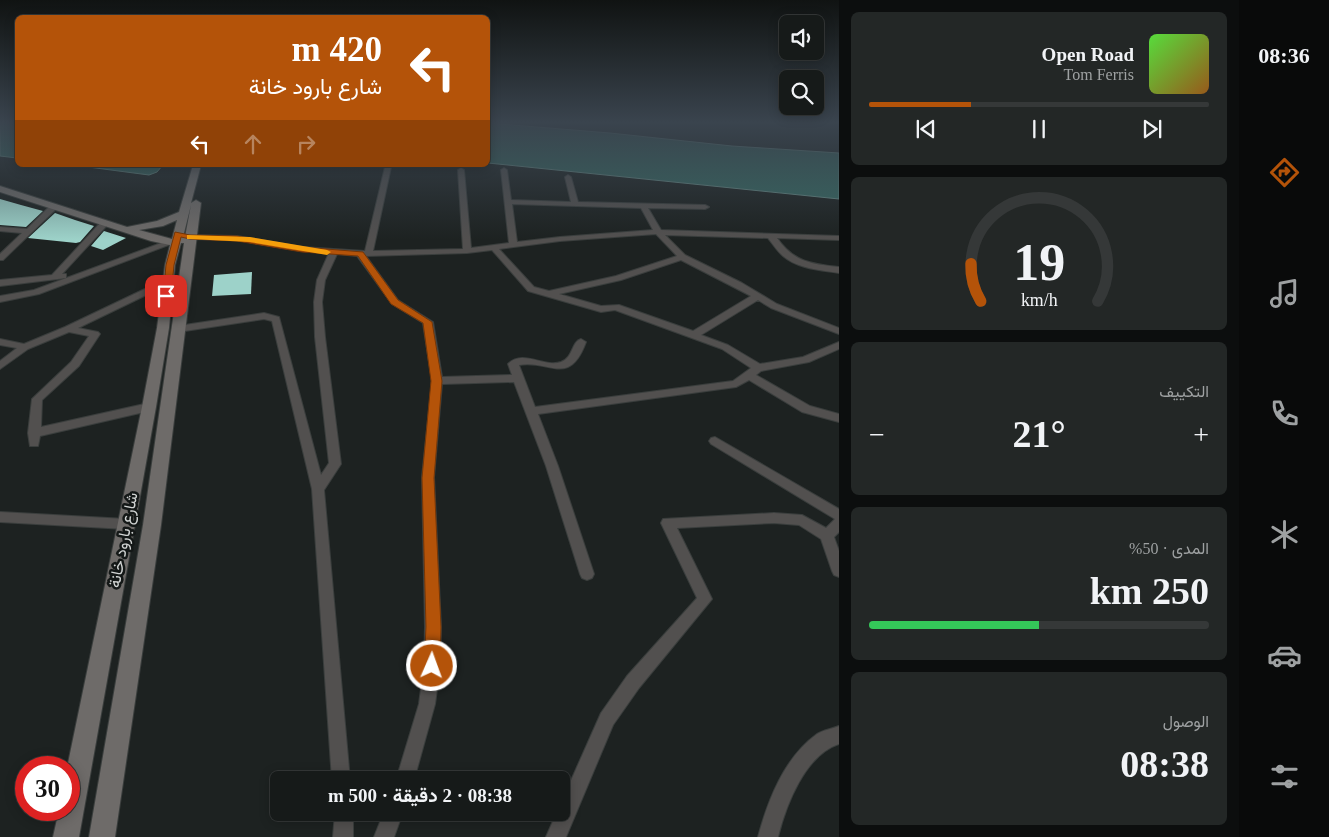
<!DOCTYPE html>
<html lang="ar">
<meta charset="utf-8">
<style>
:root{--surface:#161a19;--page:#232726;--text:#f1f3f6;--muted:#9ea1a2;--line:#353838;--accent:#b45309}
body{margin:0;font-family:"Times New Roman",Vazirmatn,serif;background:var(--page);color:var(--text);direction:rtl;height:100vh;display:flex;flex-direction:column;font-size:19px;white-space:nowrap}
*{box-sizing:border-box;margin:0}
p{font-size:16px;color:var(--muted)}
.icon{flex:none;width:28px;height:28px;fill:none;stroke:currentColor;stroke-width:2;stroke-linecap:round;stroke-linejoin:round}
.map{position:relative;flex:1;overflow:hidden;direction:ltr}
.drawer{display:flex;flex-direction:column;gap:12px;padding:12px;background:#0c0e0e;width:400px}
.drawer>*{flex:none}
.hud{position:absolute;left:15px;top:15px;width:475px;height:152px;border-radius:8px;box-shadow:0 2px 12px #0003,0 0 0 1px var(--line);direction:rtl;background:#b45309;color:#fff;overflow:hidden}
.tools{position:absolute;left:779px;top:15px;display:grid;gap:10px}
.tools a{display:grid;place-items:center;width:45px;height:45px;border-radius:8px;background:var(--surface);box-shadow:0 2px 12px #0003,0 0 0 1px var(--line);font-size:25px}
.speed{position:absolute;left:15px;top:756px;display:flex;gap:10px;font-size:25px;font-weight:700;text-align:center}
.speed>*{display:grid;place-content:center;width:65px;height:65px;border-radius:50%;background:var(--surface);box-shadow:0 2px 12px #0003,0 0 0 1px var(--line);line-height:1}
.speed .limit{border:8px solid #d22;background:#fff;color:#111}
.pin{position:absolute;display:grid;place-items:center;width:42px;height:42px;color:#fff;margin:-21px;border-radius:10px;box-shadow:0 2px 8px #0006}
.me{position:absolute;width:55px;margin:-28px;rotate:2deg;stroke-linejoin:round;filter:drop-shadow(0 0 4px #0008)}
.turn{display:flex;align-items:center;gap:18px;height:105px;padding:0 25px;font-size:22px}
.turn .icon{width:65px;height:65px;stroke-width:2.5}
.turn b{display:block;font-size:35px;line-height:42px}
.lanes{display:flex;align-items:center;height:48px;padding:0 25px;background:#0003;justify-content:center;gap:25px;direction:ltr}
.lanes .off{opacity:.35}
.big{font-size:38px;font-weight:700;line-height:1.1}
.drawer .card{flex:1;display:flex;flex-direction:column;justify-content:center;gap:8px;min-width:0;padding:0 18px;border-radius:8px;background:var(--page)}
.drawer .dial{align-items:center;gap:0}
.dial svg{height:130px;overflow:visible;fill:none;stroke:var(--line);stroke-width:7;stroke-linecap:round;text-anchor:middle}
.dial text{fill:var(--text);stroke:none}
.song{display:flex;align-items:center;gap:15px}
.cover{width:60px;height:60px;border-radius:8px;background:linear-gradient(135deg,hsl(110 70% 55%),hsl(30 70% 35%))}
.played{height:5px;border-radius:2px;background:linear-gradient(90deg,var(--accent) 30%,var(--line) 30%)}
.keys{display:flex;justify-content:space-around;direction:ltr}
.heat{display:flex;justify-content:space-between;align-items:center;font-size:28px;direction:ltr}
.charge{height:8px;border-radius:4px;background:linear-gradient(90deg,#34c759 50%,var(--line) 0)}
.trip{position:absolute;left:270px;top:771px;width:300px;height:50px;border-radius:8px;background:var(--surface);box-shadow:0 2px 12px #0003,0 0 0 1px var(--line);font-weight:700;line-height:50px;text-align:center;direction:rtl}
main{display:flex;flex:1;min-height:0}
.dock{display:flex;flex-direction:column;width:90px;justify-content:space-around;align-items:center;background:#090a0a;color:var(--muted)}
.dock .icon{width:35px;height:35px}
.dock .current{color:var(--accent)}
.dock b{font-size:22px;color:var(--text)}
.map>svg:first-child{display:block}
</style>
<main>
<nav class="dock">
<b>08:36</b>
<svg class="icon current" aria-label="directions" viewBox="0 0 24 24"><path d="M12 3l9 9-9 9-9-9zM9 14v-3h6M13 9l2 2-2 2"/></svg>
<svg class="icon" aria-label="music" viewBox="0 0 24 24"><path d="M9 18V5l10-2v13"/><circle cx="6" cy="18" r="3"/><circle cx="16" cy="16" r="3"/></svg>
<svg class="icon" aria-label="phone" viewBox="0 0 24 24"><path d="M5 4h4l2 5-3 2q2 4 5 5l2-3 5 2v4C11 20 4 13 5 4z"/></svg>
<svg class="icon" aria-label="climate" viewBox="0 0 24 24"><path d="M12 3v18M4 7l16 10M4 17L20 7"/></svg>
<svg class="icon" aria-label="car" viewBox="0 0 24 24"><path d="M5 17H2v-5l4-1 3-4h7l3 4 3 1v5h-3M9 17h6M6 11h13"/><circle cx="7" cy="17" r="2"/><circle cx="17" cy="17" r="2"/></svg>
<svg class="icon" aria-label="filters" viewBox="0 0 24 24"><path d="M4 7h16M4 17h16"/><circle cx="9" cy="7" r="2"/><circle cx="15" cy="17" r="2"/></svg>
</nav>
<section class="drawer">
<div class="card">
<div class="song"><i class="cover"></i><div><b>Open Road</b><p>Tom Ferris</p></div></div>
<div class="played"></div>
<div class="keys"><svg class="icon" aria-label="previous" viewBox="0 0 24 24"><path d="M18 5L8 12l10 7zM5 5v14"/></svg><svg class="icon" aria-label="pause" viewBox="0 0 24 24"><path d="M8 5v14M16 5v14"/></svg><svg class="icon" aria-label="next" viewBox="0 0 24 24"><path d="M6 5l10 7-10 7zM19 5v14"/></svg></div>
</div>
<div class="card dial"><svg viewBox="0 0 100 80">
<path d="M14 69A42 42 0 1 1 86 69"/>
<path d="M14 69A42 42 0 0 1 8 46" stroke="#b45309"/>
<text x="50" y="56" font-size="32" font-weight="700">19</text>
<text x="50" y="72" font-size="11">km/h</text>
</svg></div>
<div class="card"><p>التكييف</p>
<div class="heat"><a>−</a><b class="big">21°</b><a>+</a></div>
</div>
<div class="card"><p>المدى · 50%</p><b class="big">250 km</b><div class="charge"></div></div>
<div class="card"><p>الوصول</p><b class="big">08:38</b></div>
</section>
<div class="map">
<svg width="839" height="837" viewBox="0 0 839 837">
<rect width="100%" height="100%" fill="#1d2221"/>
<g fill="#376962" stroke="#658984">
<path d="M0,123H17V158L0,156Z"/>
<path d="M488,123L610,133L732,146L839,153V199L488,163Z"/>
<path d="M73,165H163L157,172L149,175Z"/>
</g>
<g fill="#9dd2c9">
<path d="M0,199L21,205L43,211L26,227L0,225Z"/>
<path d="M55,213L75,220L94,226L80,242L76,243L28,238Z"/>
<path d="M104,231L126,238L103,250L91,246Z"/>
<path d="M252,272L251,294L212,296L214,275Z"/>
</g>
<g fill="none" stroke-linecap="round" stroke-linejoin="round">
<defs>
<g id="street">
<path d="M388,165L391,167L373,251L463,249L458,170L461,168L464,170L471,248L509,243L501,170L504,168L507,170L511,200L571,202L565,177L568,175L571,177L578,202L705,205L709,207L705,209L648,208L661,230L839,236V240L777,238C794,262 811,264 839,267V273C821,270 798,269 783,256C777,251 773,244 768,238L665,235L685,255L742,283L777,304L839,328V334L771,308L758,300L701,335L728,345L760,364L803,357L839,342V349L809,362L761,371L756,375L810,406L839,414V422L802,412L749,380L736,387L538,414L558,466L594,574L592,578L587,580L582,578L580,574L546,466L514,382L442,384L434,477L441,627L440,666L435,704L414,780H396L419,704L424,666L425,627L422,477L432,381L423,323L392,304L357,256L337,254L325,280L322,302L325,337L341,464L324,490L350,780H332L312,489L272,321L264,319L178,332L173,329L178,326L264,313L279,317L321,475L329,463L315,337L314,302L317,280L329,253L302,251L237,240L190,239L186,237L190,235L237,236L302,247L365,251L385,167ZM512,204L641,208L653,230L560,237L517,242ZM656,234L677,256L616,276L549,291L534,287L499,249L560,241ZM492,250L528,291L601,312L615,310L722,349L751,368L733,381L535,407L519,365C549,359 569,388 586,342L581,339C571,342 574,357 561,362C544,368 523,349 508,364L512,375L442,377L433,322L398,300L366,256L467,253ZM681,260L751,296L693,331L619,305L601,306L559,294L621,280Z"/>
<path d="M52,204L59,206L3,260H0V254L22,233L0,231V227L27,229Z"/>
<path d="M103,220L110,222L62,274H66V278L0,286V280L52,275Z"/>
<path d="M172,239L179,241L39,294L0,302V296L34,290Z"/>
<path d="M168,278L171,279V283L78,328L98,332L100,334L79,366L42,400L41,427L149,403L155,407L153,410L40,436L38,446H30L28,433L32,399L71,362L89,336L69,332L28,349L0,369V361L17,348L0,345V339L24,344L65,327Z"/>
<path d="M715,437L839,509V532L834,537L839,551V577L834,575L832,571L821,539L799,525L774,523L677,528L712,599L639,688L613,725L566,837H546L557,812H561V803L601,713L627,676L697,598L661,523L663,519L774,513L802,515L826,528L835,519L711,444L709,441L711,438Z"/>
<path d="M0,512L126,519L131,520L133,524L131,528L126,529L0,522Z"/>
<path d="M839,726V744C805,755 786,805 778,837H758C768,800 784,758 817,734C823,730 832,729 839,726Z"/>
<path d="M335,812H353V837H333Z"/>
<path d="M384,812H403L394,837H374Z"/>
</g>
<path id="secondary" d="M193,165H201L191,203L196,200L201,203L161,525L115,837H89L143,525L184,243H181L175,265L169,328L156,407L79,837H53L59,810H69L67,768L142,407L157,328L165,265L170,245L151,241L0,192V186L127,227L157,221L179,212ZM191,205L185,237H183ZM177,220L172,239L139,230L163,226Z"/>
</defs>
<use href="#street" stroke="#3a3e3d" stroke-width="2"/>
<use href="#secondary" stroke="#3a3e3d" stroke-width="2"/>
<use href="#street" fill="#52504f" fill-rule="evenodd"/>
<use href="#secondary" fill="#6e6b69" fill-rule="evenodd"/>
</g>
<linearGradient id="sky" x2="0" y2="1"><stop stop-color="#101312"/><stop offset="0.51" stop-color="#3a444e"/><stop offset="1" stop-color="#3a444e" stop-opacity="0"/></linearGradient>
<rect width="839" height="240" fill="url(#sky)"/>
<path fill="#b45309" stroke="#753606" d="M175,232L190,235L237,236L302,247L363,252L398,300L432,322L442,381L434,478L441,627L440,666L438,672L432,674L426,672L424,666L426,627L422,478L431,381L423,323L391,304L358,256L302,252L237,241L190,239L181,237L174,265L171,296L170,298H163L166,265Z"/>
<path fill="#f59e0b" d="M187,235L250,237L327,250L331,252L327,255L250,242L190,239H187Z"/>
<g text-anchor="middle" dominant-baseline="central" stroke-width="5" stroke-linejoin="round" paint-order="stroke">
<g font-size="16" fill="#d1d4d3" stroke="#141817">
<text transform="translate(123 540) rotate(-79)">شارع بارود خانة</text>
</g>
</g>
</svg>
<div class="tools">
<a><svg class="icon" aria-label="sound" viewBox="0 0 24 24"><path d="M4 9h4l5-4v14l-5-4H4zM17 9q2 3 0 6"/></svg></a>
<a><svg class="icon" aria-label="search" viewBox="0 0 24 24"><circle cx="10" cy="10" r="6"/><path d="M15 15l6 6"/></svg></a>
</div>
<div class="speed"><div class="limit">30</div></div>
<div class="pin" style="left:166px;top:296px;background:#d93025"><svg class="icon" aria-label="arrive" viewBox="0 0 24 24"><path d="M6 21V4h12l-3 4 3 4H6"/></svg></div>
<svg class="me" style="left:432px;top:666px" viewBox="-20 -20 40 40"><circle r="17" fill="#b45309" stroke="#fff" stroke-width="3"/><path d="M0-11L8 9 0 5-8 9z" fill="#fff"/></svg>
<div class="trip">08:38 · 2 دقيقة · 500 m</div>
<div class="hud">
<div class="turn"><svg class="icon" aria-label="left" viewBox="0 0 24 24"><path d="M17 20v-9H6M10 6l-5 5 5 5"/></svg><div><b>420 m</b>شارع بارود خانة</div></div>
<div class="lanes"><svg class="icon" aria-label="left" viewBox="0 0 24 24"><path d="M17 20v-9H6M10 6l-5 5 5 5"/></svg><svg class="icon off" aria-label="ahead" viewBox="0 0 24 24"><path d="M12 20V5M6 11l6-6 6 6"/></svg><svg class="icon off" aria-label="right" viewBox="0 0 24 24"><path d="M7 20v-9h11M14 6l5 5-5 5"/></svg></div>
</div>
</div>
</main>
